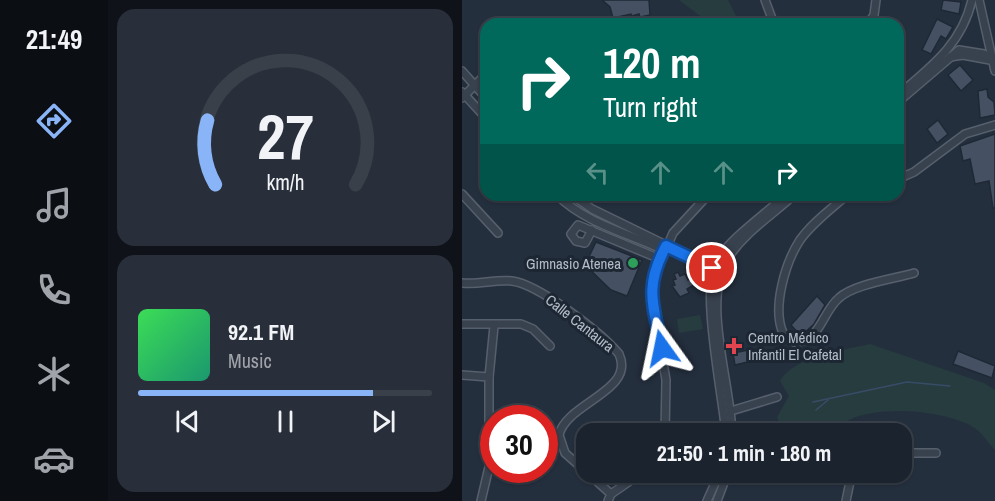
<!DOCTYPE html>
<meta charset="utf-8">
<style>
:root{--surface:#1b232e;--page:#282f3a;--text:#f1f3f6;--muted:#a0a4aa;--line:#39404a;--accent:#8ab4f8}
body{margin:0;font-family:"Archivo Narrow",sans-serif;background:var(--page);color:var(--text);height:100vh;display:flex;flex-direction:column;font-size:22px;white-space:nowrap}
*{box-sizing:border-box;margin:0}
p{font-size:20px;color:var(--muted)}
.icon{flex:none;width:33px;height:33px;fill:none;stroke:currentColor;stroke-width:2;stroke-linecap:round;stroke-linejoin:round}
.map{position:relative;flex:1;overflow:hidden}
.side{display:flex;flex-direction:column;gap:9px;padding:9px;background:#0f1319;width:354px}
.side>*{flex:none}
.guide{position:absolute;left:18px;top:18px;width:424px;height:183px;border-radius:18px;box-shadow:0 2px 4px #0004,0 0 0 2px var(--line);background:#00695c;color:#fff;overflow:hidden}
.speed{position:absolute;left:18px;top:405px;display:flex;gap:12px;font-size:30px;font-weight:700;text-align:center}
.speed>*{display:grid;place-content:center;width:78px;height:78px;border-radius:50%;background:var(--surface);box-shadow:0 2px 4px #0004,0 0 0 2px var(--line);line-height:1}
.speed .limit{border:9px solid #d22;background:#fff;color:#111}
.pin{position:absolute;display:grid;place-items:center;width:51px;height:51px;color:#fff;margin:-26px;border:3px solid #fff;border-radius:50%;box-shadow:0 2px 6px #0007}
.me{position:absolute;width:66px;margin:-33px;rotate:348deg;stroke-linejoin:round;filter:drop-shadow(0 0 4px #0008)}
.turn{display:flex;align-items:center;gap:21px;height:126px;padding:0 24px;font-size:27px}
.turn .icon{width:78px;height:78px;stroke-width:2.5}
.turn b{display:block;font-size:42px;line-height:51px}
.lanes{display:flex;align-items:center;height:57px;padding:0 24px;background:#0003;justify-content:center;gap:30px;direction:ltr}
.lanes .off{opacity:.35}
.side .widget{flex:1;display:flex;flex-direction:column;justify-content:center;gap:9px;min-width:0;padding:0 21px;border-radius:18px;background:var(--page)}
.side .dial{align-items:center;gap:0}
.dial svg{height:156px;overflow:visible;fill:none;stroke:var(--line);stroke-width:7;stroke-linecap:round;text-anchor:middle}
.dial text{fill:var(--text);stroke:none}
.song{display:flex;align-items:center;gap:18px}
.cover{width:72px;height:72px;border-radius:9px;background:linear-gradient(135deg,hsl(130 70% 55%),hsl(160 70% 35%))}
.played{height:6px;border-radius:3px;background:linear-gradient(90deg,var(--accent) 80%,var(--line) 80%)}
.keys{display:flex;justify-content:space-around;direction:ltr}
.trip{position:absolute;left:114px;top:423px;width:336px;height:60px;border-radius:18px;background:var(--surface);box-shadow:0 2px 4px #0004,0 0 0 2px var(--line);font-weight:700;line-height:60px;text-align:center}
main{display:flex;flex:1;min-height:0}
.tabs{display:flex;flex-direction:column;width:108px;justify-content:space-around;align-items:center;background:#0b0e12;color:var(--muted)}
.tabs .icon{width:42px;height:42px}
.tabs .current{color:var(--accent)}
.tabs b{font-size:27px;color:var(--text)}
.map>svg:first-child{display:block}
</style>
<main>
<nav class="tabs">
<b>21:49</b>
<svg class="icon current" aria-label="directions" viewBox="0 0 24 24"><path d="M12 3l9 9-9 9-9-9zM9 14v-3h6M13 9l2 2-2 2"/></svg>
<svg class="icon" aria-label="music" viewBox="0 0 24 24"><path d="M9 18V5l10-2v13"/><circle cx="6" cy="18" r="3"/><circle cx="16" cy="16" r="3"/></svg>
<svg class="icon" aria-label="phone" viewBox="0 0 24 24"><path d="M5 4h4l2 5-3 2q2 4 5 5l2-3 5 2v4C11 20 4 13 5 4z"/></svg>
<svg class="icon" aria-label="climate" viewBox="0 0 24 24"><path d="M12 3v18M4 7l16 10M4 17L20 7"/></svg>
<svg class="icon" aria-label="car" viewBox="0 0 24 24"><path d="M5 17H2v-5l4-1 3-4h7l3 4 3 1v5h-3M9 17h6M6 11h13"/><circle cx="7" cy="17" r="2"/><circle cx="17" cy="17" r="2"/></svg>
</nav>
<section class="side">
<div class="widget dial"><svg viewBox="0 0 100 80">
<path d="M14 69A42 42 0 1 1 86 69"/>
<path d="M14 69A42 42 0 0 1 10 36" stroke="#8ab4f8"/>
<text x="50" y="56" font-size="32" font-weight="700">27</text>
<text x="50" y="72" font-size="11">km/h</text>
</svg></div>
<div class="widget">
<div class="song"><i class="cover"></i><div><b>92.1 FM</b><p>Music</p></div></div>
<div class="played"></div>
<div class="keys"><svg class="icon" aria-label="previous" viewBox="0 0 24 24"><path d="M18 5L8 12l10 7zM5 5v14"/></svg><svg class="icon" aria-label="pause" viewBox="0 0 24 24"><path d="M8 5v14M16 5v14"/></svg><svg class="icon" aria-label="next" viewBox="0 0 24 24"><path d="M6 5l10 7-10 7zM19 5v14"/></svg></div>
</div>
</section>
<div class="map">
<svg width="533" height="501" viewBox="0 0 533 501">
<rect width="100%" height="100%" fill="#242f3e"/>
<g fill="#263c3f">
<path d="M217,0H266L278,24H249Z"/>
<path d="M238,315L241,329L217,333L215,319Z"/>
<path d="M408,344L522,383L533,390V450C526,443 520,432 511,427C482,410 417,405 387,420C382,423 379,429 375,433H324L319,428L315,417L327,396L318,381C331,357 382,350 408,344Z"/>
</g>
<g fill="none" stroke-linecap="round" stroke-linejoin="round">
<g stroke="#394c67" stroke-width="1.5">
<path d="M351,402L445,382L488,386"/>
<path d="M354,410L366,400"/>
</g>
</g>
<g fill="#455162" stroke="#1f2835" stroke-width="1.5">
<path d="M140,0H187L188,15L178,17L177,14L170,16L169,14L151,18L148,7Z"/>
<path d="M481,0L499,2L497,14L479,10Z"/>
<path d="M475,19L491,27L484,39L479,36L469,54L460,50Z"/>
<path d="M498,65L511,80L499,91L486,75Z"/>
<path d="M525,89L526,97L532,102L533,115L518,118L516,91Z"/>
<path d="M476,120L486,134L475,143L465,129Z"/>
<path d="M533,134V208H531L527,181L513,184L508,159L501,161L498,146Z"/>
<path d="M134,242L180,260L165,296L149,290L123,265Z"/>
<path d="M216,272L218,276L223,274L226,280L228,279L232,285L225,289L227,293L218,297L210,286L213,285L211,280L214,279L212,274Z"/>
<path d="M355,296L363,305L352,324L339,336L329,325Z"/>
<path d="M292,349L294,360L273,365L271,353Z"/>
<path d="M496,351L533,366L530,378L491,364Z"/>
</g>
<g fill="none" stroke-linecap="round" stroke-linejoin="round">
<defs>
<g id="minor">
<path d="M303,0L312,24"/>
<path d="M517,0L533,71"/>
<path d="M406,24L412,15L414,0"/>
<path d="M488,57L501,55L528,60"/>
<path d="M0,71L24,98"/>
<path d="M0,92L24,118"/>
<path d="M436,95C469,67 500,44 510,0"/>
<path d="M0,98L24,74"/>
<path d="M436,102L497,50L522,54L531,61"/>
<path d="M436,179L452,172L503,134L533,125"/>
<path d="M0,194L36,233"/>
<path d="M95,195C121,221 161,232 195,247L204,246"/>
<path d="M110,195L130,209L253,269"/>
<path d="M385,195C369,209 350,223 338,240C323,263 310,308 321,333L332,342C358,343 360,312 377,298C392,284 432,279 452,273"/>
<path d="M130,230L123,243L114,241L109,234L116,225L198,259"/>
<path d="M235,259L260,251"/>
<path d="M0,283C18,285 32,279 50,281C76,284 140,333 157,354C174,391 104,403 97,435L103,453L149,494"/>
<path d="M0,324H59L71,329L88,346"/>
<path d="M0,375L27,377V467L19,501"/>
<path d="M27,377L32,326"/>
<path d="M269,411L315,397"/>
<path d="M203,434L204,380L190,298V281L211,233L246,195"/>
<path d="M264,434C261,398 238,287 254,261C271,236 301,216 324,195"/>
<path d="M270,434C269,383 239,300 266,258C282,233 310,215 332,195"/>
<path d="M440,453H474"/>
<path d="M146,501L149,494L181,472"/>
<path d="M245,501L258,472"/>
<path d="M255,501L266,472"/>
<path d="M384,501L390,472"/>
</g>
</defs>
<use href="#minor" stroke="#565f6c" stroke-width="10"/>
<use href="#minor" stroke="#38414e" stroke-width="7"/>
</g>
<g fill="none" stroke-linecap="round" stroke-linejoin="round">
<defs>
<path id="route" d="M200,348C191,305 182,287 204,246L250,268"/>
</defs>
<use href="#route" stroke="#114b97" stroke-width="15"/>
<use href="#route" stroke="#1a73e8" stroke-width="10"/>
</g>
<circle fill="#2e9e5b" stroke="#1d2633" stroke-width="2" cx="171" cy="263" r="6"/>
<path fill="#e0444e" stroke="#1d2633" stroke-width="2" d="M269 337h6v6h6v6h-6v6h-6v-6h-6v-6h6z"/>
<g text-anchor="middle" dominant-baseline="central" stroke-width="6" stroke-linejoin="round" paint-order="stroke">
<g font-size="15" fill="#b4bcc9" stroke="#1d2633" text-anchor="end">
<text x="159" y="263">Gimnasio Atenea</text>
<text x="286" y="337" text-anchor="start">Centro Médico<tspan x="286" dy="17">Infantil El Cafetal</tspan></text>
</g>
<g font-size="15" fill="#b4bcc9" stroke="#1d2633">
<text transform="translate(118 323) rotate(38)">Calle Cantaura</text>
</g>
</g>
</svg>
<div class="speed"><div class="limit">30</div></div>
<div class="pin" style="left:250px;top:268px;background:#d93025"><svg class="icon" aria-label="arrive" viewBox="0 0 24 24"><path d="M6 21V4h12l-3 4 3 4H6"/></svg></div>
<svg class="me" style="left:200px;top:348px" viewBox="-20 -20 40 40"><path d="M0-17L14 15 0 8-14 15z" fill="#1a73e8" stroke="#fff" stroke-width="4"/></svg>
<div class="trip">21:50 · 1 min · 180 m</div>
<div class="guide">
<div class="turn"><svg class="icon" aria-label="right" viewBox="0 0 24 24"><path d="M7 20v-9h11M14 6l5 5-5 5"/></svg><div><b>120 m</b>Turn right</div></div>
<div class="lanes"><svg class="icon off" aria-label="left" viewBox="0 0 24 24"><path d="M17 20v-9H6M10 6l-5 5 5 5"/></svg><svg class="icon off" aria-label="ahead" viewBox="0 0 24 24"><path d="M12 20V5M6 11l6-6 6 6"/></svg><svg class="icon off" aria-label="ahead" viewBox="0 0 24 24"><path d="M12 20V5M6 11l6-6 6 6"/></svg><svg class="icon" aria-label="right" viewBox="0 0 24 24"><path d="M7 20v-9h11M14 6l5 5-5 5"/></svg></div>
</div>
</div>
</main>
